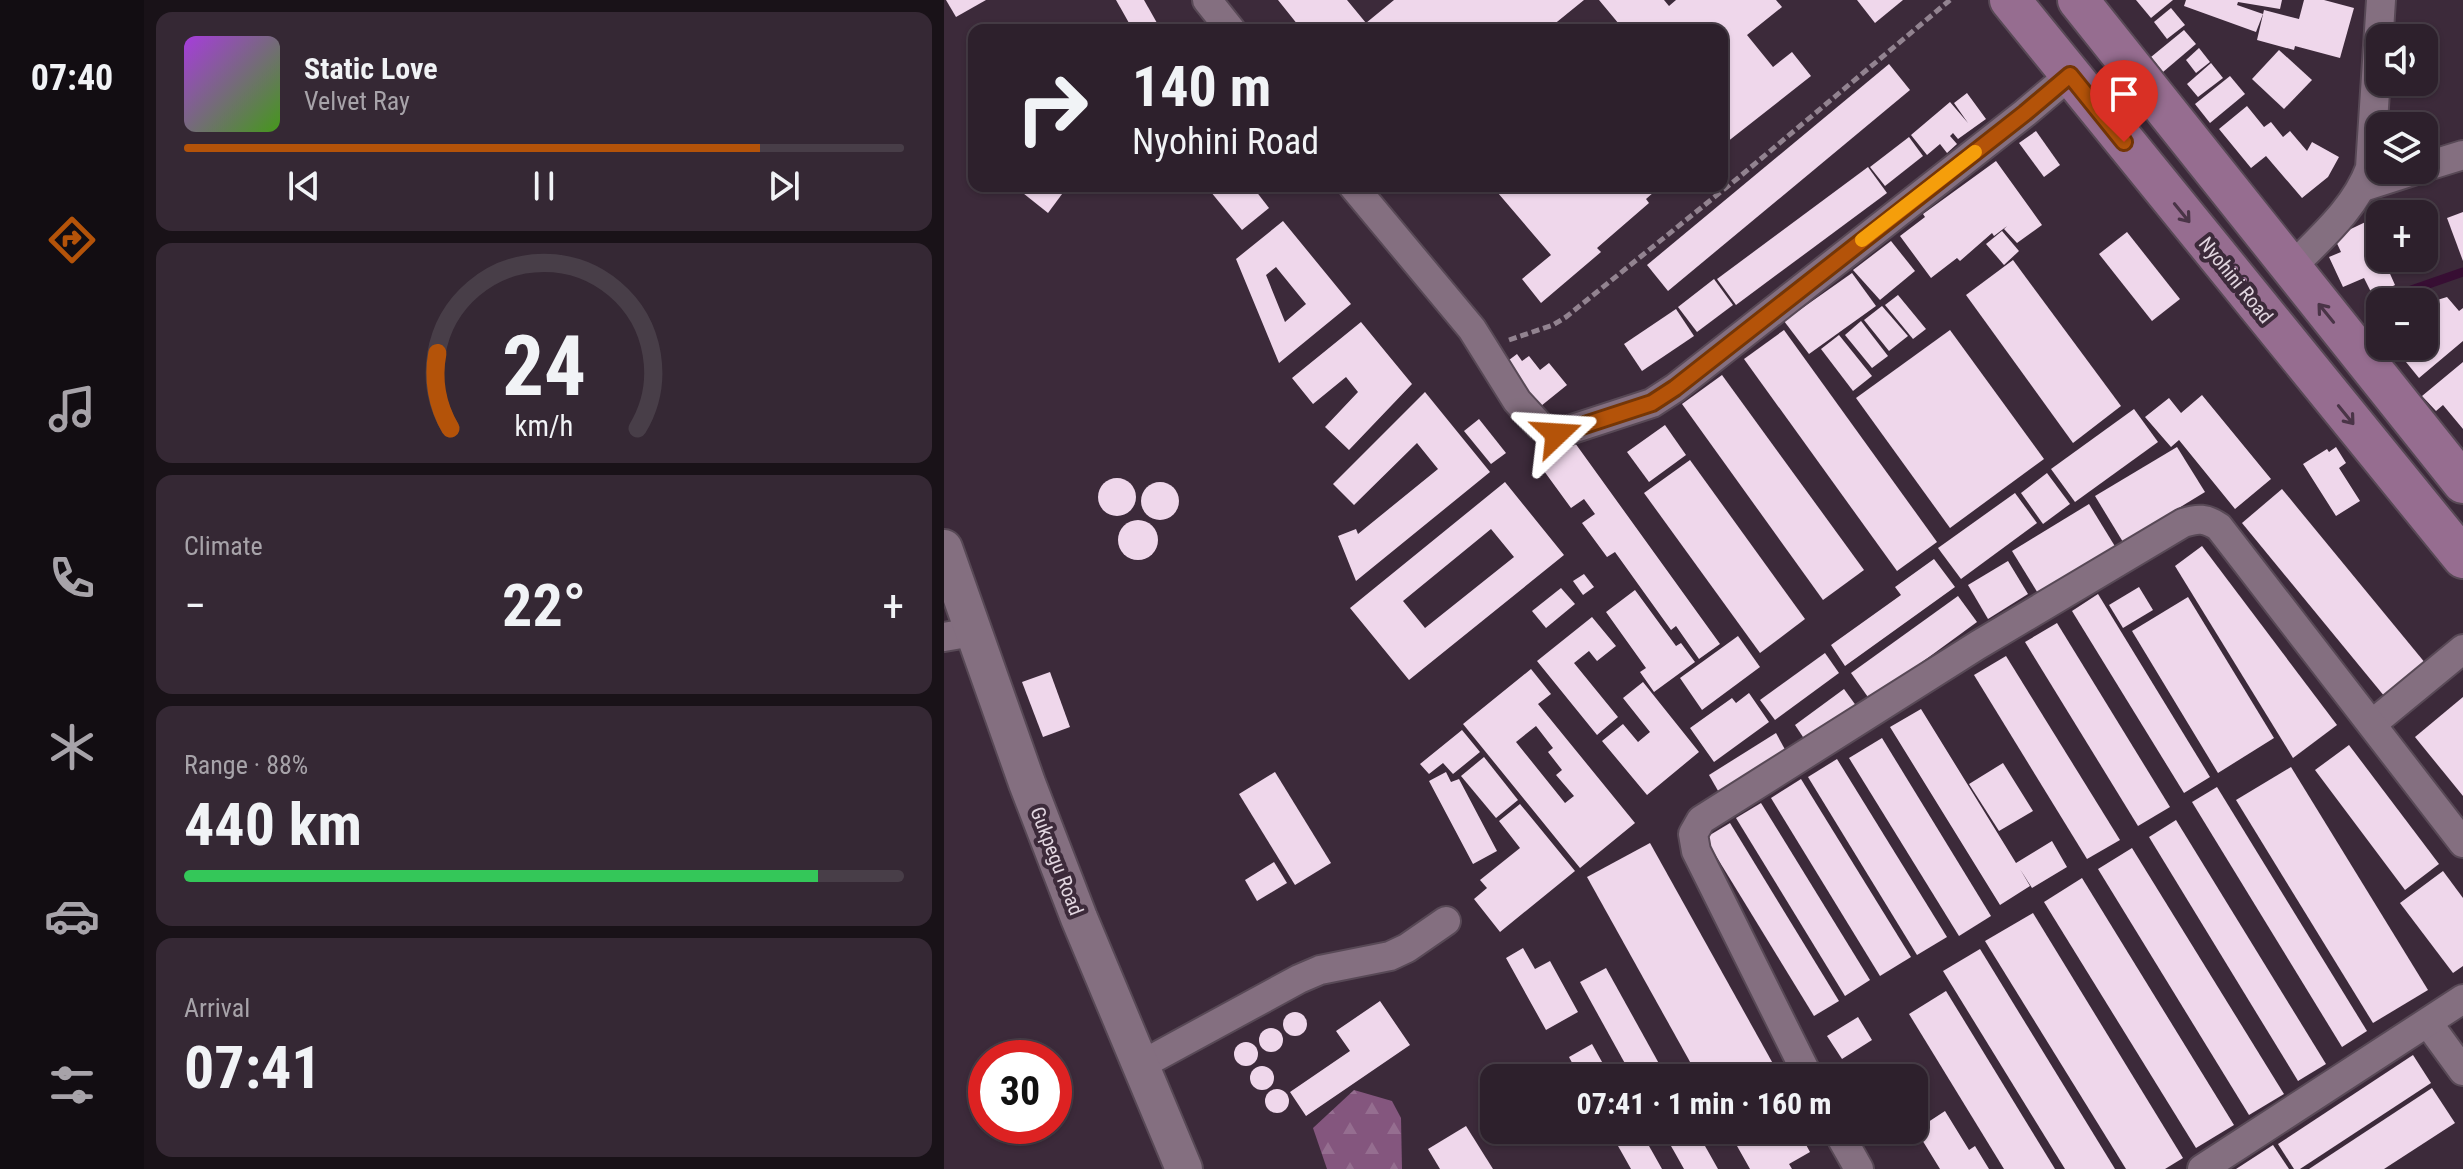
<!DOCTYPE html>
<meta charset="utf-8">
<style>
:root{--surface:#2d202c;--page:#352834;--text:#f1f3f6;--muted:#a7a3a9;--line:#483e48;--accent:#b45309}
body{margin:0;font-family:"Roboto Condensed",sans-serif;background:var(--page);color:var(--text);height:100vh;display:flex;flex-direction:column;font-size:30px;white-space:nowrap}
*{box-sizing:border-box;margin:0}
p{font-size:26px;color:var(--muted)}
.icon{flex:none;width:44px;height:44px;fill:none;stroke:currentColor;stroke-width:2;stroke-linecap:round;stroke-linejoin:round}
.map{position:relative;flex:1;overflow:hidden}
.drawer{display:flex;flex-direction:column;gap:12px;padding:12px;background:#191218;width:800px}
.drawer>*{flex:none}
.guide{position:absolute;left:24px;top:24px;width:760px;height:168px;border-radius:16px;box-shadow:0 2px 6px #0004,0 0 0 2px var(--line);background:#2d202c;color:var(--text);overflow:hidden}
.buttons{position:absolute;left:1422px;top:24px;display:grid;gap:16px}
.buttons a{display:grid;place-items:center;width:72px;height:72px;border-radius:16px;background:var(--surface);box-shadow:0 2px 6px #0004,0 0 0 2px var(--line);font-size:40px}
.speed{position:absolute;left:24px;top:1040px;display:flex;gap:16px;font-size:40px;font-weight:700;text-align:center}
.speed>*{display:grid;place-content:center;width:104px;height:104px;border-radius:50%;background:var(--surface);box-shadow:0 2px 6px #0004,0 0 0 2px var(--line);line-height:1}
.speed .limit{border:12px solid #d22;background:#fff;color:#111}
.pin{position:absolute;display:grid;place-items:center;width:68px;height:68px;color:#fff;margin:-82px -34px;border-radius:50% 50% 50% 0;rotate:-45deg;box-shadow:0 0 8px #0007}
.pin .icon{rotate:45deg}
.me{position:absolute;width:88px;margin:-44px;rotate:70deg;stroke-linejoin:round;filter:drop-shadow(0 0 6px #0008)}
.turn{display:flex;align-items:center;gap:28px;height:168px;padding:0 32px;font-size:36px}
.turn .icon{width:104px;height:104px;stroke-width:2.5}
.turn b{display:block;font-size:56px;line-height:68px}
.big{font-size:60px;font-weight:700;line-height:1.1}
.drawer .tile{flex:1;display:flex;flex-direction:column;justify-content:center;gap:12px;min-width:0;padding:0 28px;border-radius:16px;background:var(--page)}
.drawer .dial{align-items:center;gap:0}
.dial svg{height:208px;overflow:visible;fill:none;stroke:var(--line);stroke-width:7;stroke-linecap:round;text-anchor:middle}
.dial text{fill:var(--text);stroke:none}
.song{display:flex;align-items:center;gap:24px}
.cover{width:96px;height:96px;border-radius:12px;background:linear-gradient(135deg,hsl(280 70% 55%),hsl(100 70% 35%))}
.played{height:8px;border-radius:4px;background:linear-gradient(90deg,var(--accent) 80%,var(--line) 80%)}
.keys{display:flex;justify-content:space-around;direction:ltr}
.heat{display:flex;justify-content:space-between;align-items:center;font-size:44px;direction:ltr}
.charge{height:12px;border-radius:6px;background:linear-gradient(90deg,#34c759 88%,var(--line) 0)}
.trip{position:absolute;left:536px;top:1064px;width:448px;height:80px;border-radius:16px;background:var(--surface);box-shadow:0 2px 6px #0004,0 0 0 2px var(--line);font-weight:700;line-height:80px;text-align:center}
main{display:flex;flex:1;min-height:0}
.menu{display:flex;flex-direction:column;width:144px;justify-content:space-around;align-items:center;background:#120d12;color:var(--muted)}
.menu .icon{width:56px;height:56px}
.menu .current{color:var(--accent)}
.menu b{font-size:36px;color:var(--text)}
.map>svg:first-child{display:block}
</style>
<main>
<nav class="menu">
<b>07:40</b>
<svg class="icon current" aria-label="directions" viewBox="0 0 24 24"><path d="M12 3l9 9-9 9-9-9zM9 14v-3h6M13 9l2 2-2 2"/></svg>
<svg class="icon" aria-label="music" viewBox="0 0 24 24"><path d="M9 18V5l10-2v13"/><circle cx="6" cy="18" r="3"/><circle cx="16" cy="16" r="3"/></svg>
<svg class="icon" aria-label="phone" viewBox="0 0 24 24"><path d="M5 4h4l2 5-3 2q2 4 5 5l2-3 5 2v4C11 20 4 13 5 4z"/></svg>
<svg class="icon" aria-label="climate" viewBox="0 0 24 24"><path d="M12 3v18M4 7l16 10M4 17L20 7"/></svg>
<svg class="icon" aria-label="car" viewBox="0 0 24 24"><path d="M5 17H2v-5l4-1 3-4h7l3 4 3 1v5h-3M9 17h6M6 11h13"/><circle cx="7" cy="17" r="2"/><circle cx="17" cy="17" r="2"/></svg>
<svg class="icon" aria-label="filters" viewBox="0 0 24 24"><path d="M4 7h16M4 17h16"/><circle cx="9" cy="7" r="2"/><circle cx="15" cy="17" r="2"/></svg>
</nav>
<section class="drawer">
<div class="tile">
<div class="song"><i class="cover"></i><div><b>Static Love</b><p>Velvet Ray</p></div></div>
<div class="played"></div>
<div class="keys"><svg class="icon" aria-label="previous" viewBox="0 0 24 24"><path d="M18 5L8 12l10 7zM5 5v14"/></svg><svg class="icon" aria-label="pause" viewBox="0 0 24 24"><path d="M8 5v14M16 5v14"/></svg><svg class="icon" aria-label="next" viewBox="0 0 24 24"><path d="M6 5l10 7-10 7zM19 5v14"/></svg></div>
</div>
<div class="tile dial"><svg viewBox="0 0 100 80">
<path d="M14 69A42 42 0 1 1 86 69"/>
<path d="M14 69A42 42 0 0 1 9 40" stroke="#b45309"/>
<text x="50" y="56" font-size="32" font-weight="700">24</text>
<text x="50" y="72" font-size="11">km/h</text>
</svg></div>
<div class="tile"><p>Climate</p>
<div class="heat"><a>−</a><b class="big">22°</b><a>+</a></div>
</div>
<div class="tile"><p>Range · 88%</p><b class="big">440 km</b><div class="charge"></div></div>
<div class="tile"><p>Arrival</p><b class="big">07:41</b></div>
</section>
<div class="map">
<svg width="1519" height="1169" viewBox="0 0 1519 1169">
<defs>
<pattern id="forest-firs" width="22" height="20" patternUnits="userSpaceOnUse" patternTransform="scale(2)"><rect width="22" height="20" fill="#84567e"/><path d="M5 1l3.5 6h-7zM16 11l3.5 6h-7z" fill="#956e90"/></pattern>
</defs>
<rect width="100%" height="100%" fill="#3c2a3a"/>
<path fill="url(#forest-firs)" d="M410,1090L448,1101L457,1118L458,1169H383L369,1128Z"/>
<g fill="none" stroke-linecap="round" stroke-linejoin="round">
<path stroke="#370e33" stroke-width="9" d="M1427,304L1519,272"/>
</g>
<g fill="#efd7eb" fill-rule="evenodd">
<path d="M2,0H42L12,17Z"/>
<path d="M172,0H200L217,30H189Z"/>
<path d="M334,0H403L422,23L450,0H640L603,30H358Z"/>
<path d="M655,0H720L725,6L732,0H832L838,7L803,35L829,67L848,52L867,76L778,146V30H680Z"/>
<path d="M913,0H959L931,23Z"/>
<path d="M1192,0H1229L1207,18Z"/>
<path d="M1242,0H1338L1336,9L1294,2L1293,5L1319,14L1312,32L1240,6Z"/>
<path d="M1360,0H1380L1410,8L1396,58L1351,46L1350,50L1313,40L1320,10L1355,19Z"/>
<path d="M1227,8L1241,25L1223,39L1210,22Z"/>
<path d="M1240,30L1252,44L1219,72L1207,57Z"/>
<path d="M1255,48L1266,62L1252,73L1242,60Z"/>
<path d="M1335,50L1368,80L1340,109L1308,79Z"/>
<path d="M1267,63L1279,78L1254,97L1243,84Z"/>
<path d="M945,64L966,90L724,291L703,265Z"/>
<path d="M1286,76L1301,94L1266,123L1251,104Z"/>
<path d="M1023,93L1042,119L1014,139L1009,133L1006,136L1013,144L1003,153L996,144L983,155L967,135L1006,102L1024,123L1010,103Z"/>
<path d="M1303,106L1320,127L1327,122L1339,137L1346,131L1363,151L1368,142L1395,157L1384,177L1358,198L1322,156L1307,168L1275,129Z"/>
<path d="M1092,131L1116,165L1100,177L1075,143Z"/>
<path d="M965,137L979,156L941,186L926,167Z"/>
<path d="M1052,161L1098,225L1073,243L1060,229L1063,226L1050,236L1048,233L1016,261L1013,258L987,278L956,236L981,217L979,214Z"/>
<path d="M924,167L943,193L792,305L773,279Z"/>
<path d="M70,186H124L104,213Z"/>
<path d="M262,186H308L325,208L298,230Z"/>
<path d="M548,186H717L702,199L705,203L653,248L657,252L597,303L578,279L607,255Z"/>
<path d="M1519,212V261L1503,218Z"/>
<path d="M1432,217L1436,226V258H1451L1453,262L1443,267L1451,285L1429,296L1420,278L1399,287L1385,257L1397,252L1390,237Z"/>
<path d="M339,221L407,304L335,363L292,259ZM332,267L362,304L341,322L322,275Z"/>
<path d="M1058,231L1075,251L1060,265L1042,244Z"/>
<path d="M1183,232L1236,299L1208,321L1155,254Z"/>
<path d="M947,241L971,271L936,300L909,270Z"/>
<path d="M1069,260L1177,406L1129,443L1022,295Z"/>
<path d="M908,273L932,306L865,354L840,321Z"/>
<path d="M770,279L789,305L753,332L734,307Z"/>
<path d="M954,295L982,329L969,339L941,305Z"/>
<path d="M1503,297L1515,311L1519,308V341L1475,378L1449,346H1480V304Z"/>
<path d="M938,306L964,336L945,351L920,320Z"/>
<path d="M732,309L750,336L698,371L680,344Z"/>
<path d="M917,321L944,356L928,368L901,335Z"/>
<path d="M417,322L468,384L405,450L381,427L414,392L402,377L369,404L348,378Z"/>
<path d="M840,330L993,542L953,571L800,359Z"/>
<path d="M1006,330L1100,459L1006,528L912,398Z"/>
<path d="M895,335L928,376L909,391L877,349Z"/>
<path d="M573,354L578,361L585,356L596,370L605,363L623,385L592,410L561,363Z"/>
<path d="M1519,362V429L1499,405L1492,411L1478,396Z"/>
<path d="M778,375L920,570L879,600L738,404Z"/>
<path d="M481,392L546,472L412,581L394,536L412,529L414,534L494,469L473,443L410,505L389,484Z"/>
<path d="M1258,395L1327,479L1291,509L1235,440L1227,447L1201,417L1225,398L1237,413Z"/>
<path d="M1190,409L1214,442L1131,502L1107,469Z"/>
<path d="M535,419L562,453L547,464L520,431Z"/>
<path d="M721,425L742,455L705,482L683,452Z"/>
<path d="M626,436L776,644L755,659L732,626L727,630L671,552L663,557L638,523L651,514L640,499L627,508L592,460Z"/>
<path d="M1233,447L1261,492L1179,542L1151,496Z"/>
<path d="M1392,447L1402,463L1395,468L1416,501L1392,516L1359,464L1383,449L1385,452Z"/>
<path d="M746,460L861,619L816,653L700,493Z"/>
<path d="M1103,473L1126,504L1099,524L1077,493Z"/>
<circle cx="173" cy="497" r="19"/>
<circle cx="216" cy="501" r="19"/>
<path d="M561,482L620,555L465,680L406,608ZM547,529L570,557L481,628L459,601Z"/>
<path d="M1338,489L1482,664L1441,697L1298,523Z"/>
<path d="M1071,493L1093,523L1017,579L994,548Z"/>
<path d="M1145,504L1172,548L1095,595L1068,551Z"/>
<circle cx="194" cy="540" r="20"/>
<path d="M1258,546L1393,725L1349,758L1231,566Z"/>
<path d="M990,559L1011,587L901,666L887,645L957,595L951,587Z"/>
<path d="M1064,561L1084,594L1044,619L1024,585Z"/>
<path d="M640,574L650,587L639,595L629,581Z"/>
<path d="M1195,587L1209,610L1179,628L1165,605Z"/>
<path d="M617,588L631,604L602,628L588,611Z"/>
<path d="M691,590L732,646L737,643L751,662L710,692L696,672L702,668L662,612Z"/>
<path d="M1154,594L1266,777L1240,793L1128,611Z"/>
<path d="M1014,596L1033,622L926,700L907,673Z"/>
<path d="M1244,597L1330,738L1274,773L1188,631Z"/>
<path d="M648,617L672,646L653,661L645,651L630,663L674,717L653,735L593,661Z"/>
<path d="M1113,623L1226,807L1194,826L1081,642Z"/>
<path d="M794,636L816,667L758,710L736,678Z"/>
<path d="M881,653L895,673L831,720L816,700Z"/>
<path d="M1062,656L1176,840L1143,859L1030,675Z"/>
<path d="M587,669L607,694L594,704L691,823L636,868L519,724ZM592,726L609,748L604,752L618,770L612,775L630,796L621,803L572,742Z"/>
<path d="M106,672L126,727L99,737L78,682Z"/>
<path d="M699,682L755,752L703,795L658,741L679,724L694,742L706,732L679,698Z"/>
<path d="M900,689L913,707L863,743L851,725Z"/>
<path d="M805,693L825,722L770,762L746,728L788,698L792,703Z"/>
<path d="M1519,697V796L1471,737Z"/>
<path d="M977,709L1072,863L1108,841L1123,867L1088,888L1076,869L1086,886L1056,905L946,727Z"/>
<path d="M518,730L536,752L509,774L499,763L485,774L476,764Z"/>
<path d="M832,733L844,755L777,796L765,775Z"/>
<path d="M938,738L1047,916L1015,936L905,758Z"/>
<path d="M1405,745L1495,864L1461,890L1371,770Z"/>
<path d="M540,757L574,800L552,818L517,776Z"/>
<path d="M893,759L1003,937L973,955L864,777Z"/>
<path d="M1059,763L1089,811L1055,831L1025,784Z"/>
<path d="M1347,767L1484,990L1429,1023L1292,800Z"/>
<path d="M331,772L387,863L351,885L295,794Z"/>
<path d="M502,772L507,782L515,779L553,851L529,864L485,781Z"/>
<path d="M857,779L967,957L936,976L827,798Z"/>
<path d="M1273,787L1423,1031L1398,1047L1248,802Z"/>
<path d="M817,803L926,980L901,996L792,818Z"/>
<path d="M576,804L631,871L556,932L530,899L543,888L536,880L576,848L555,821Z"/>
<path d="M1232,820L1382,1064L1354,1081L1205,837Z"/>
<path d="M786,823L895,1001L870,1016L761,838Z"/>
<path d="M706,843L837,1078H755L643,877Z"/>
<path d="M1188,848L1340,1094L1305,1115L1154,869Z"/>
<path d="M330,862L343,883L313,901L301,880Z"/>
<path d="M1499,871L1519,898V966L1509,973L1456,903Z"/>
<path d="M1138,878L1290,1125L1252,1148L1100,902Z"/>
<path d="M1089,913L1239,1158L1221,1169H1182L1041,941Z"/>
<path d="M579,948L591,969L606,961L634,1012L602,1030L562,958Z"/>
<path d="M1036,949L1171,1169H1121L999,971Z"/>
<path d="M662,968L723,1078H689L636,982Z"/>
<path d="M1002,991L1111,1169H1060L965,1014Z"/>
<path d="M436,1001L466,1045L362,1116L346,1092L406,1051L392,1031Z"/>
<circle cx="351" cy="1024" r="12"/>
<path d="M914,1017L928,1040L898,1059L883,1036Z"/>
<circle cx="327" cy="1040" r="12"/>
<circle cx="302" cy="1054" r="12"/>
<path d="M648,1044L667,1078H636L625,1057Z"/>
<path d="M1469,1055L1487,1083L1356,1169H1350L1334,1144Z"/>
<circle cx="318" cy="1078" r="12"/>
<path d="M1488,1088L1511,1123L1440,1169H1365Z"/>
<circle cx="333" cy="1101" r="12"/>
<path d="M1001,1111L1025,1150L1031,1146L1045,1169H996L972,1130Z"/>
<path d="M522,1126L549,1169H496L484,1149Z"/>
<path d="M665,1130H696L718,1169H687Z"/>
<path d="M718,1130H752L774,1169H740Z"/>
<path d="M784,1130H854L866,1152L845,1164L848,1169H806Z"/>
<path d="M1329,1145L1345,1169H1292Z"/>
</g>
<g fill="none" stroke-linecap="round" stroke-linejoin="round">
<defs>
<g id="minor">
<path d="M263,0L287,30"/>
<path d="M1480,167L1519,155"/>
<path d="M409,186L528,329L573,401L596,426L613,434L708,403L731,388L1081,113L1126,75"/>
<path d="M1419,187L1472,170"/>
<path d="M1346,269C1376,238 1411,209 1426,168L1437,0"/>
<path d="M0,637L29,632"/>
<path d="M1428,724L1519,649"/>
<path d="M1484,1023L1519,1071"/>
<path d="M197,1065L355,979L376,970L446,956L463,948L502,921"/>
<path d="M865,1078L752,851L749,834L757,820L1034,645L1239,523C1254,518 1262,518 1275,527L1519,843"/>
<path d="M893,1130L915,1169"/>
<path d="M1258,1169L1519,999"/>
</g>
<path id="tertiary" d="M0,548L83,783L135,918L240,1169"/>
<g id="secondary">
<path d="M1066,0L1519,558"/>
<path d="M1134,0L1519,483"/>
</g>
</defs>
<use href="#minor" stroke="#584956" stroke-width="32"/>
<use href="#tertiary" stroke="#584956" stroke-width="40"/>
<use href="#secondary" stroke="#584956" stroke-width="44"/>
<path stroke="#928390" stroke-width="5" stroke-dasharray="8 4" stroke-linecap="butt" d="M565,340L609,325L622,317L794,178L1006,0"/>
<use href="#minor" stroke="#846f80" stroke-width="28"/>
<use href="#tertiary" stroke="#846f80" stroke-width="36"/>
<use href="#secondary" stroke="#966d90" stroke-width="40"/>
</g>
<defs><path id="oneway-shaft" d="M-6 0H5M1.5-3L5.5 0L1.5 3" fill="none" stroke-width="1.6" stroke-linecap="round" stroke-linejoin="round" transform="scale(2)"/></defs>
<g stroke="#4a3447">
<use href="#oneway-shaft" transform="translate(1238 213) rotate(51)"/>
<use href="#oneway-shaft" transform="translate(1382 313) rotate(-129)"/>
<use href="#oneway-shaft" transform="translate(1402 415) rotate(51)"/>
</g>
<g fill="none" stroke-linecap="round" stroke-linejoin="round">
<defs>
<path id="route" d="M613,434L708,403L731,388L1081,113L1126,75L1180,142"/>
</defs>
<use href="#route" stroke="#753606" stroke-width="20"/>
<use href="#route" stroke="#b45309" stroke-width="14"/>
<path stroke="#f59e0b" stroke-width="14" d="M918,240L1031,152"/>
</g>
<g text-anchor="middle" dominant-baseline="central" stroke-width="8" stroke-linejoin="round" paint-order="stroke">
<g font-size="20" fill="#e2d6e0" stroke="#3c2a3a">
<text transform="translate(1292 280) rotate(51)">Nyohini Road</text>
<text transform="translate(113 861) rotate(69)">Gukpegu Road</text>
</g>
</g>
</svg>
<div class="buttons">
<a><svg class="icon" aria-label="sound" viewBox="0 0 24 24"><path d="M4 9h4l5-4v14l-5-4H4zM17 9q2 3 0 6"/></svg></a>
<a><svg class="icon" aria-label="layers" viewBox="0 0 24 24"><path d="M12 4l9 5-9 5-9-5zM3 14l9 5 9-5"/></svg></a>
<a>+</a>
<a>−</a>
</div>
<div class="speed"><div class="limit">30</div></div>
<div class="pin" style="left:1180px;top:142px;background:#d93025"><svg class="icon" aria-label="arrive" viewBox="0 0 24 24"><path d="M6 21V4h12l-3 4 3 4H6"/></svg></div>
<svg class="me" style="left:613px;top:434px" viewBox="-20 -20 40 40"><path d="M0-17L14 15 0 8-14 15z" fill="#b45309" stroke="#fff" stroke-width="4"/></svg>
<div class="trip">07:41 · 1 min · 160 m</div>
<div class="guide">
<div class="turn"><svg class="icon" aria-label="right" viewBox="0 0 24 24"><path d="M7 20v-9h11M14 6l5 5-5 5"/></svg><div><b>140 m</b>Nyohini Road</div></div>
</div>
</div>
</main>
